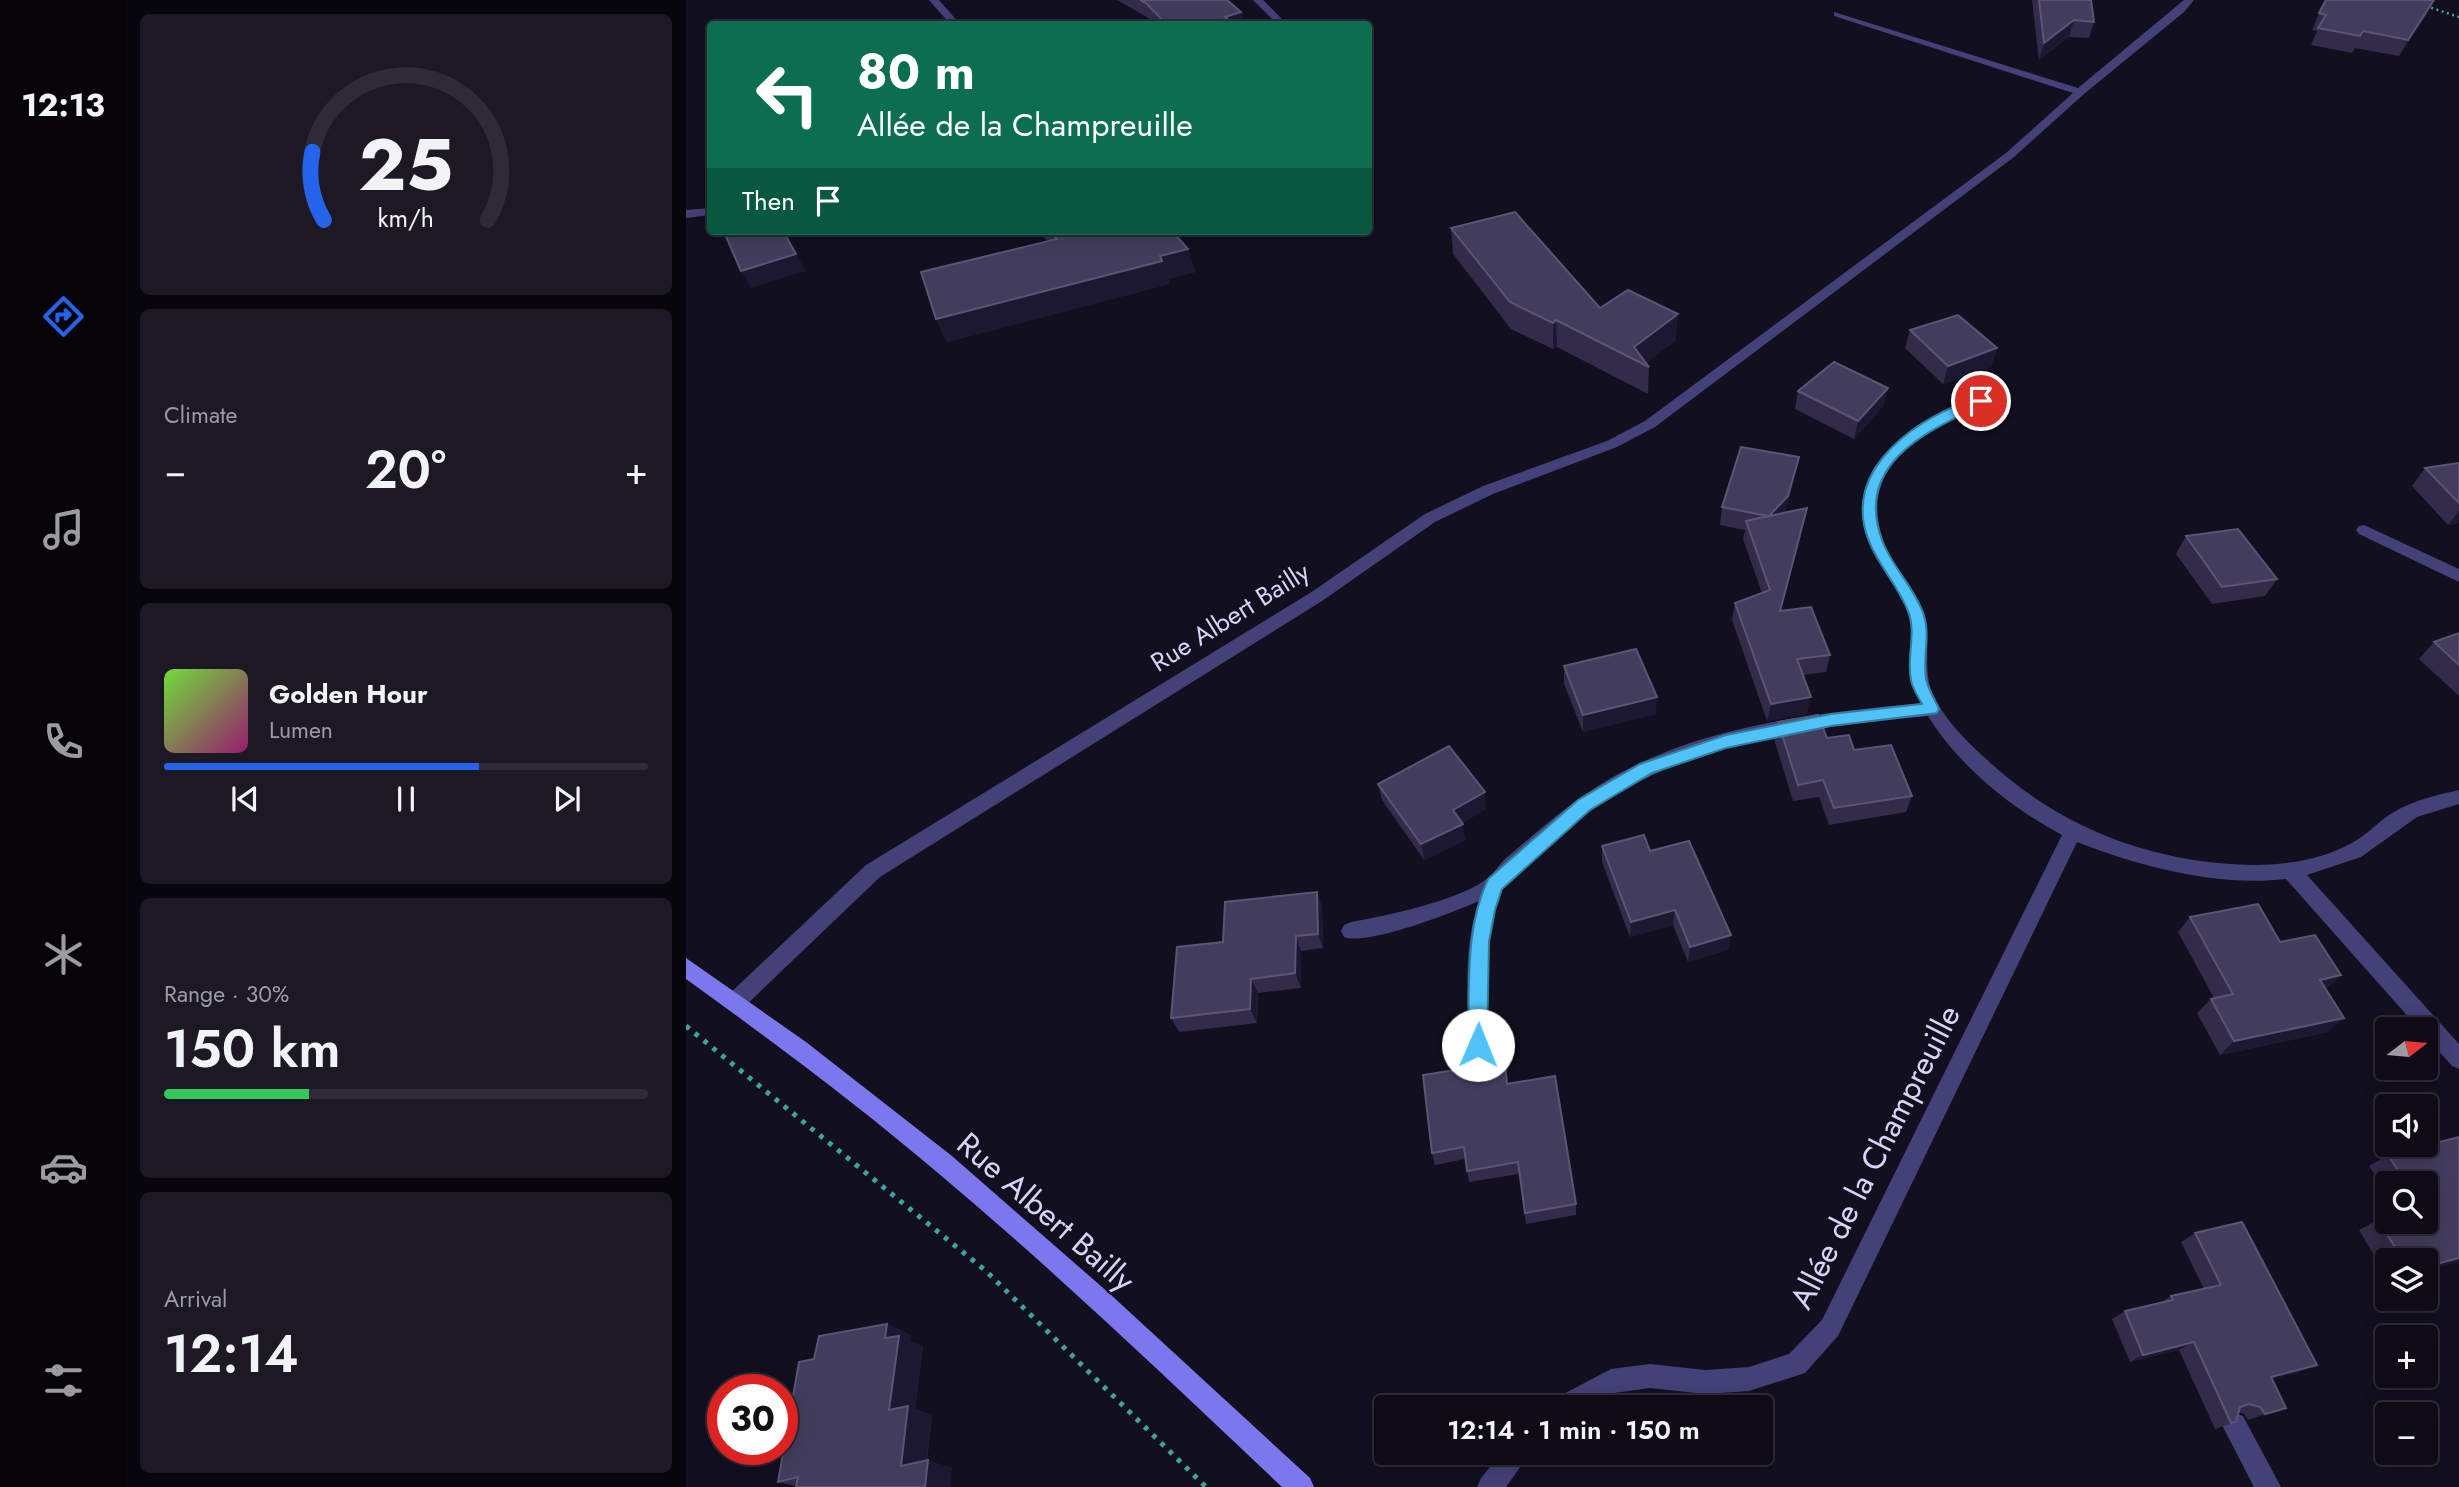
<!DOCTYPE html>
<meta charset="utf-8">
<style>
:root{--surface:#0e0b17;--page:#1c1924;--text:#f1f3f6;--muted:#9b9ba1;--line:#2e2b36;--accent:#2563eb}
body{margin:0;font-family:Jost,sans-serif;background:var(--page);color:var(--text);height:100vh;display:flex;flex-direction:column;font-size:26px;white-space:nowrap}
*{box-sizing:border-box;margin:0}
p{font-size:23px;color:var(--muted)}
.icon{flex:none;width:38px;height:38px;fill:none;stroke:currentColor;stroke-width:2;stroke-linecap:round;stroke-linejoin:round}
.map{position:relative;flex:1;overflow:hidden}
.drawer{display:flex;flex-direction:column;gap:14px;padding:14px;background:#08060d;width:560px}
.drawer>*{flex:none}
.hud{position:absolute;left:21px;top:21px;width:665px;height:214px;border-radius:7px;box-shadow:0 4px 18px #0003,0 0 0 2px var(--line);background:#0b6e4f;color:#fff;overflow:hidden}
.needle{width:46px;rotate:74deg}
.controls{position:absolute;left:1689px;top:1017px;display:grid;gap:14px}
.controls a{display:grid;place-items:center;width:63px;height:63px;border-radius:7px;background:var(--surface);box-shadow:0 4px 18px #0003,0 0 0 2px var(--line);font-size:35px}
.speed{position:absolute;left:21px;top:1374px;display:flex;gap:14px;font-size:35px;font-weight:700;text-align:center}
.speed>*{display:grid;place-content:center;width:91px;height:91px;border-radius:50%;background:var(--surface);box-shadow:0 4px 18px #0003,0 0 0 2px var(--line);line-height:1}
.speed .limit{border:10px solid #d22;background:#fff;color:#111}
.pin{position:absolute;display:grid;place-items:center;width:60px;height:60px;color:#fff;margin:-30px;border:4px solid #fff;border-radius:50%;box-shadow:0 2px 7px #0007}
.me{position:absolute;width:77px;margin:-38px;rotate:1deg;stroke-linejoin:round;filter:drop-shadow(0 0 5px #0008)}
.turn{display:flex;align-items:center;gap:24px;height:147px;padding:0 35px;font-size:32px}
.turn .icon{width:91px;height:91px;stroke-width:2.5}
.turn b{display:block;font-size:49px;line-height:60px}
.then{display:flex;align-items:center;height:66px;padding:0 35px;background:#0003;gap:14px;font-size:26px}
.big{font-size:52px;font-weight:600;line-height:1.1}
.drawer .tile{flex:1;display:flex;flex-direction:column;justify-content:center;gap:10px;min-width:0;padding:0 24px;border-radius:10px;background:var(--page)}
.drawer .dial{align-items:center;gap:0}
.dial svg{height:182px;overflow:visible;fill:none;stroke:var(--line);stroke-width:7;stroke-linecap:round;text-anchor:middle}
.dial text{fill:var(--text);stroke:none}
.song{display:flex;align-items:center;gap:21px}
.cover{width:84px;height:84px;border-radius:10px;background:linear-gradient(135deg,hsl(100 70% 55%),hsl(320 70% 35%))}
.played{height:7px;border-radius:4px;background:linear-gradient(90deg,var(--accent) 65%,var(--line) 65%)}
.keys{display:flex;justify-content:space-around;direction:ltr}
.heat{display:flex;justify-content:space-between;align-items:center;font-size:38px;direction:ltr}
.charge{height:10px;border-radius:5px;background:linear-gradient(90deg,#34c759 30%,var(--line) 0)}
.trip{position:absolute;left:688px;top:1395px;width:399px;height:70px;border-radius:7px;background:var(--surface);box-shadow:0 4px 18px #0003,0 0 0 2px var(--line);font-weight:600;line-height:70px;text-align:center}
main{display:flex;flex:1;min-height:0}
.dock{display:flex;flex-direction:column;width:126px;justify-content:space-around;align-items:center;background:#060409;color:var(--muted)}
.dock .icon{width:49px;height:49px}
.dock .selected{color:var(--accent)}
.dock b{font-size:32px;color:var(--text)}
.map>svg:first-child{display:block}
</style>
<main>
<nav class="dock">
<b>12:13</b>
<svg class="icon selected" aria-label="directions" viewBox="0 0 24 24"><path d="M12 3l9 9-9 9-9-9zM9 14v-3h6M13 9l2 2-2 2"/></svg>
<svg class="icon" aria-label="music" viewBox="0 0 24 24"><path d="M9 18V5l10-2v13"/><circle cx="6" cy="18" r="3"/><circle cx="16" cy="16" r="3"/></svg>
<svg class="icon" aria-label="phone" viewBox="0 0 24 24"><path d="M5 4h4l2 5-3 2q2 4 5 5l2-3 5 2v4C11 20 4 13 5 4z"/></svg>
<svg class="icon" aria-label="climate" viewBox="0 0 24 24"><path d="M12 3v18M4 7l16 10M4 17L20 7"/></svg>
<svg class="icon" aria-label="car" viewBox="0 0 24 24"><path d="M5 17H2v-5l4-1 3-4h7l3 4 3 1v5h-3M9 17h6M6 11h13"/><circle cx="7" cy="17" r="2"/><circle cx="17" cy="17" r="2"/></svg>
<svg class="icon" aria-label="filters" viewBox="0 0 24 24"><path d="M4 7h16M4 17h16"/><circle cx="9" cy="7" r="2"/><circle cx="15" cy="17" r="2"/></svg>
</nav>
<section class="drawer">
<div class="tile dial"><svg viewBox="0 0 100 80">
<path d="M14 69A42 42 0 1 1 86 69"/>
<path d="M14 69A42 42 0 0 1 9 39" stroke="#2563eb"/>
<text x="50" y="56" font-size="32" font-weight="700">25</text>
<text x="50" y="72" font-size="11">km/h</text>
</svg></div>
<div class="tile"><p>Climate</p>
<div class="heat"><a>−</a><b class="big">20°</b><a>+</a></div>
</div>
<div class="tile">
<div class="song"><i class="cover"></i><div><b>Golden Hour</b><p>Lumen</p></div></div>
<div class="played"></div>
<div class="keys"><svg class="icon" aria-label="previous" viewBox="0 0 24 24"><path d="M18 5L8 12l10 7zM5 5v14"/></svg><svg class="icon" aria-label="pause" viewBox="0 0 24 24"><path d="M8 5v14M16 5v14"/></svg><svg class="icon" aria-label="next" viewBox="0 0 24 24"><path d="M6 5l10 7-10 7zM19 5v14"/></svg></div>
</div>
<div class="tile"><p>Range · 30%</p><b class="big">150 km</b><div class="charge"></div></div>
<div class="tile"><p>Arrival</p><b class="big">12:14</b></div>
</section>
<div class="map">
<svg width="1773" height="1487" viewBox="0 0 1773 1487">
<rect width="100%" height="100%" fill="#120f1f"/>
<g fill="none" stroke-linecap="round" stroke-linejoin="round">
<path stroke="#3da39f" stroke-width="2.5" stroke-dasharray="2 3.5" stroke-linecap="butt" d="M1740,6L1773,17"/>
<path stroke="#3da39f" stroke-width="5" stroke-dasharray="4.5 7" stroke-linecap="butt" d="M0,1026L300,1271L520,1487"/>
<g fill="#444078" fill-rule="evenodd">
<path d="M243,0H253L274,24H264Z"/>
<path d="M567,0H577L601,24H591Z"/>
<path d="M1498,0H1508L1498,12L1398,94L1328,157L969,427L931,447L807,494L749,522L636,601L194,877L56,1009L49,1011L42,1009L39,1002L42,995L180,865L624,593L739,514L797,486L921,441L959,421L1320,153L1387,93L1148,16V12L1392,88Z"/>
<path d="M24,208V215L0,218V210Z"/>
<path d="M1313,389L1320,393L1318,396C1254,424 1165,458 1199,545C1208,569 1230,588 1238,614C1246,639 1236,667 1246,692C1257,718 1279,740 1299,758C1374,828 1465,863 1568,865C1604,865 1644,858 1674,838C1686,830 1695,819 1708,812C1728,800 1751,795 1773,790V804L1731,817L1675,857L1621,875L1773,1044V1069L1766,1066L1740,1037V1029H1733L1600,879C1531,887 1455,867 1391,842L1152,1336L1119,1373L1063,1391L1019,1394L964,1388L928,1393L903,1407H867L870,1398L925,1369L964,1364L1019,1370L1063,1367L1103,1354L1136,1320L1376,835C1325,808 1272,765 1242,716C1099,730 979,743 867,841C851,855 828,869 817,888C794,928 802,1000 802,1045L799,1052L792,1055L785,1052L782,1045C782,998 777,946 793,901C768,912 682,946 658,937L655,931L658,925L665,922C700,916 775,900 802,878C808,873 813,865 819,859C853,830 887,800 925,778C1017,725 1131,713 1235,703C1219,674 1231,645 1222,614C1215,589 1193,569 1183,544C1157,473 1211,434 1269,408C1283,401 1298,393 1313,389Z"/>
<path d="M1678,525L1773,569V582L1673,534L1670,530L1673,526Z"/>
<path d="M1548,1413L1557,1416L1595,1487H1568L1536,1425L1539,1416Z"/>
<path d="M816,1452H845L820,1487H791L795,1478Z"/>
</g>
<path fill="#7b77ed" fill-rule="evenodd" d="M0,958L120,1042L266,1156L424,1294L624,1478L628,1487H596C483,1380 371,1273 252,1173C171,1104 86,1041 0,979Z"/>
</g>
<g fill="#322b4a">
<path d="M431,0H541L555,12L558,24H469L464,19Z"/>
<path d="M1346,0H1405L1408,22L1403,38L1383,37L1353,60Z"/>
<path d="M1633,13L1741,14L1713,56L1669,48L1666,53L1625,45L1631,31L1626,30Z"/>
<path d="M765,228L914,308L990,340L960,363L963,367L962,394L871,347L867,349L825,329L767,254Z"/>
<path d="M352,231H486L502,249L509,272L482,279L483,284L261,342L250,319L361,241Z"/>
<path d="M1224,330L1311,348L1305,367L1257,384L1219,348Z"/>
<path d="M1202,388L1197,406L1168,439L1109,409L1112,391Z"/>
<path d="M1113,457L1109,475L1099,513L1117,526L1095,611L1144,655L1140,672L1117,675L1121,714L1081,721L1046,620L1049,603L1076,593L1057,539L1059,530L1034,525L1036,507Z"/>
<path d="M1773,463V523L1762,525L1726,486L1739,468Z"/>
<path d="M1500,536L1591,579L1579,596L1526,604L1490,554Z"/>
<path d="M1773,633V696L1733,659L1748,642Z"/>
<path d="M878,666L970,714L897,732L878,684Z"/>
<path d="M1092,722L1141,738L1168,750L1226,796L1220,812L1143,825L1133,797L1107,801L1088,739Z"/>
<path d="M692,784L800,809L776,823L779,840L738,860L696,800Z"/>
<path d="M916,846L964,851L1045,935L1042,950L1002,962L987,925L944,937L916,862Z"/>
<path d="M631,892L636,907L637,948L615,951V988L572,993L571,1023L493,1032L485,1018L537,942Z"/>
<path d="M1504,917L1594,942L1655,975L1640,989L1642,1032L1534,1055L1511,1013L1525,999L1528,998L1492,932Z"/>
<path d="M821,1084L890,1204V1215L840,1224L833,1174L783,1182L779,1159L749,1165L746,1153Z"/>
<path d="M1773,1137L1740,1260H1701V1277L1673,1230L1692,1220L1740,1222V1183H1701V1194L1683,1166L1702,1155Z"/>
<path d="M1509,1233L1613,1372L1586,1379L1600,1408L1562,1420L1558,1414L1553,1412L1550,1422L1529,1429L1493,1350L1444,1362L1426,1319L1439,1311L1474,1303L1485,1296L1518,1289L1495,1242Z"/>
<path d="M201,1324L225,1335L224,1341L237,1347L229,1409L246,1415L241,1461L266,1468L110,1486L92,1482L128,1359Z"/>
</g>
<g fill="#1d1831">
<path d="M1749,0L1741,14L1713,56L1722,40Z"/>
<path d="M555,12L558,24H541L539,17Z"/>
<path d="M1388,20L1383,37L1353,60L1358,43Z"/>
<path d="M502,249L509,272L482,279L483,284L261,342L250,319Z"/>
<path d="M110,254L120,271L65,288L55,271Z"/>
<path d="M992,314L990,340L958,365L948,347Z"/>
<path d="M870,320L871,347L867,349V323Z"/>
<path d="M1311,348L1305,367L1257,384L1262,366Z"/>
<path d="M1202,388L1197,406L1168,439L1172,421Z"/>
<path d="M1113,457L1109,475L1099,514L1083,516Z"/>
<path d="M1121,508L1117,526L1091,629L1094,611Z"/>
<path d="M1773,511V523L1762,525Z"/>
<path d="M971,697L970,714L897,732V715Z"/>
<path d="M1125,697L1121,714L1081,721L1085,704Z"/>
<path d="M799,792L800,809L769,827L767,810Z"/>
<path d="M777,824L779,840L738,860L735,844Z"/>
<path d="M631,892L636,907L637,948L632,934Z"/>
<path d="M989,910L987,925L944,937L945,922Z"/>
<path d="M1045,935L1042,950L1002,962L1004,947Z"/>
<path d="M610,936L615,951V988L609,973Z"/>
<path d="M1655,975L1639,990L1634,980Z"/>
<path d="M565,979L572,993L571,1023L564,1009Z"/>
<path d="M1658,1018L1642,1032L1534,1055L1548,1041Z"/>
<path d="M1773,1258V1262L1740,1271V1267Z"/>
<path d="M201,1324L225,1335L224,1341L237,1347L229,1409L246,1415L239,1473L215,1466L203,1410L199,1338Z"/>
<path d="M1508,1342L1493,1350L1444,1362L1457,1355Z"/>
<path d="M1631,1365L1613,1372L1569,1384L1585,1377Z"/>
<path d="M1600,1408L1583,1414L1562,1420L1579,1414Z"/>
<path d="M242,1460L266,1468L264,1487H239Z"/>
</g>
<g fill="#433d5d" stroke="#5b5475" stroke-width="2">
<path d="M454,0H541L555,12L539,17L548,24H480L460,3Z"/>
<path d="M1353,0H1405L1408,22L1388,20L1358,43Z"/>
<path d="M1640,0H1748L1722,40L1677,31L1674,36L1632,28L1640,15L1633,13Z"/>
<path d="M829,212L914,308L942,290L992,314L948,347L963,367L870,320L867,323L824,302L765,228Z"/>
<path d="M39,231H97L110,254L55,271L38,232Z"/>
<path d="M364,231H486L502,249L474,256L476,261L250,319L235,272L371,239Z"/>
<path d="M1272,315L1311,348L1262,366L1224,330Z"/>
<path d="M1148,362L1202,388L1172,421L1112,391Z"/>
<path d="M1055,447L1113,457L1102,496L1083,516L1121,508L1094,611L1125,607L1144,655L1111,659L1125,697L1085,704L1049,603L1084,590L1060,521L1082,516L1036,507Z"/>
<path d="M1773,463V503L1739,468Z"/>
<path d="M1552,529L1591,579L1536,587L1500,536Z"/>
<path d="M1773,633V665L1748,642Z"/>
<path d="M950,649L971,697L897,715L878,666Z"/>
<path d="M1132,715L1141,738L1163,735L1168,750L1205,745L1226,796L1148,808L1137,780L1112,785L1092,722Z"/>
<path d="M763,746L799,792L767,810L777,824L735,844L692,784Z"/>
<path d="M958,835L964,851L1003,841L1045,935L1004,947L989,910L945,922L916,846Z"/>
<path d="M631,892L632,934L610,936L609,973L565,979L564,1009L485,1018L491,947L537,942L539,902Z"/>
<path d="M1572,904L1594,942L1629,935L1655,975L1634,980L1658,1018L1548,1041L1525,999L1547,994L1504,917Z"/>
<path d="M819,1062L821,1084L869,1076L890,1204L839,1213L832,1162L781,1171L778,1147L746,1153L737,1075Z"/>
<path d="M1773,1137V1258L1740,1267V1260H1717L1692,1220L1701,1217V1222H1740V1183H1720L1702,1155Z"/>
<path d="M1556,1222L1631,1365L1585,1377L1600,1408L1579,1414L1574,1407L1563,1404L1554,1407L1550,1422L1545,1423L1508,1342L1457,1355L1439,1311L1487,1300L1485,1296L1535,1285L1509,1233Z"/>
<path d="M201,1324L199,1338L213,1336L203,1410L222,1406L215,1466L242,1460L239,1487H110L112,1477L92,1482L113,1362L128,1359L133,1336Z"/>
</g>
<path fill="#4fc3f7" stroke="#337fa1" stroke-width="2" d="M1295,397L1300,398V403C1244,430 1167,462 1196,540C1205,565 1226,585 1236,610C1246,633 1236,656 1240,679C1242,689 1249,700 1253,709L1251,713L1145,726L1040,748L966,773L904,810L816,889L809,910L803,942L801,1045L798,1052L792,1054L785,1052L782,1045C784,991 778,930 802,879L892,800L954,764L1040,735L1145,714L1236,704C1232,696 1226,688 1225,680C1220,657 1231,633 1222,611C1212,586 1193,566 1183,541C1153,468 1235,414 1295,397Z"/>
<g text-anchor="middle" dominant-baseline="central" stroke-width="5" stroke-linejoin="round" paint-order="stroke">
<g font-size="26" fill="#d8d3f9" stroke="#120f1f">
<text transform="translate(544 617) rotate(-32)">Rue Albert Bailly</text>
</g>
<g font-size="32" fill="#d8d3f9" stroke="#120f1f">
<text transform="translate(1189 1157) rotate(-63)">Allée de la Champreuille</text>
<text transform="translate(360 1212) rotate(41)">Rue Albert Bailly</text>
</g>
</g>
</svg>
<div class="controls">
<a><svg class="needle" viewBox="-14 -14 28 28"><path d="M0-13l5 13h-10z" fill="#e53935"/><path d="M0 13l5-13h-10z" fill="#9b9ba1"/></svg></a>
<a><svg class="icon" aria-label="sound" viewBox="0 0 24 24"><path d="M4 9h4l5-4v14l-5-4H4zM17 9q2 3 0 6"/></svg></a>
<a><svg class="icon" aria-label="search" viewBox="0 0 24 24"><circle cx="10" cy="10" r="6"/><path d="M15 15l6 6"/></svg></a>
<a><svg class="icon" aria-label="layers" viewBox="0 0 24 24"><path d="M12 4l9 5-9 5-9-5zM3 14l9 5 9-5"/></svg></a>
<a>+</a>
<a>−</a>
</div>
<div class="speed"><div class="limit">30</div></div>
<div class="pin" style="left:1295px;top:401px;background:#d93025"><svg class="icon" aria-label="arrive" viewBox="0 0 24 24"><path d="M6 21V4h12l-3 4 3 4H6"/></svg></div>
<svg class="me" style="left:792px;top:1045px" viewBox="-20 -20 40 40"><circle r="19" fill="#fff"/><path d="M0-13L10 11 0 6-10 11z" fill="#4fc3f7"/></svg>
<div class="trip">12:14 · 1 min · 150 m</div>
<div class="hud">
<div class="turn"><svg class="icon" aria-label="left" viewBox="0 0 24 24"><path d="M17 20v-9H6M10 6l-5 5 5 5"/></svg><div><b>80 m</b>Allée de la Champreuille</div></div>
<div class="then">Then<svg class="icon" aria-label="arrive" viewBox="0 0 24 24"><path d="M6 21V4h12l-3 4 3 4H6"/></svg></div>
</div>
</div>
</main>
